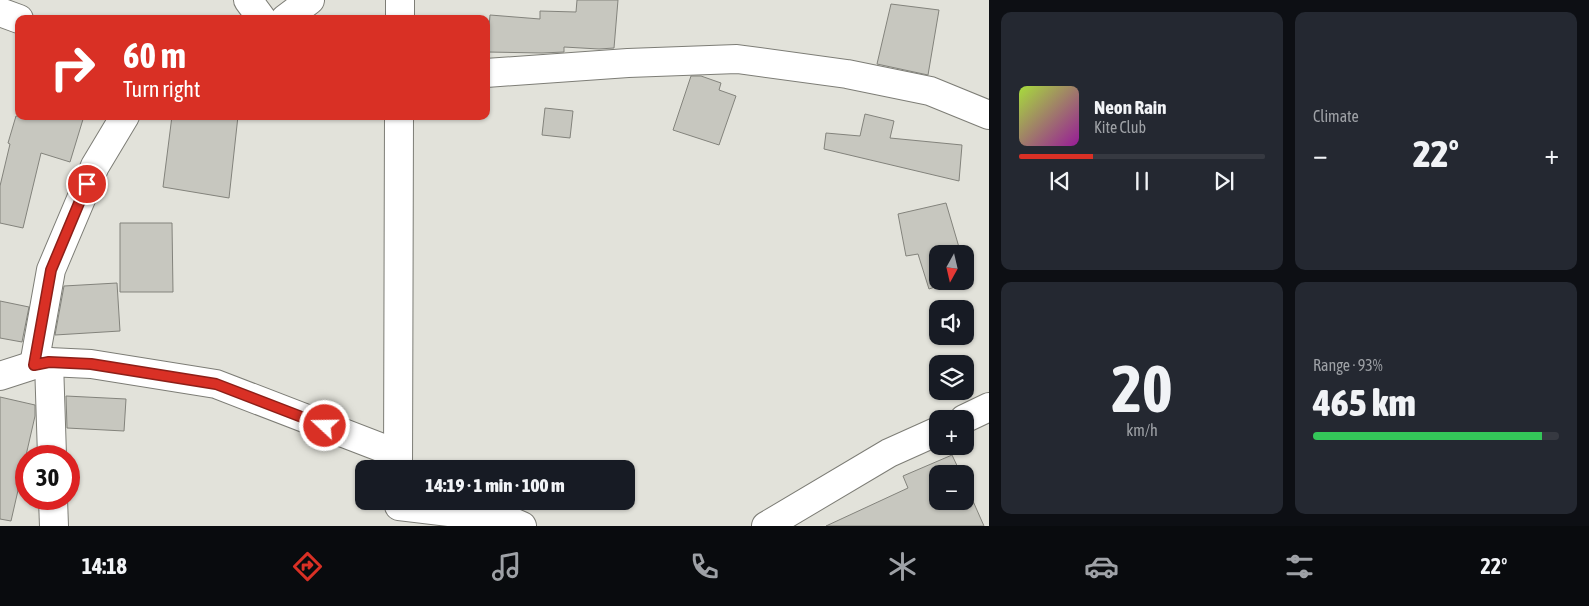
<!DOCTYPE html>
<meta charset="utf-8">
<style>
:root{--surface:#171b24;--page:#242831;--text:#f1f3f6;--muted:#9ea1a6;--line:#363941;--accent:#d93025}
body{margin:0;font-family:"Asap Condensed",sans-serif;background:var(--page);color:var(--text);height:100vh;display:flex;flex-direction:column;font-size:19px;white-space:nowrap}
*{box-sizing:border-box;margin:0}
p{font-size:16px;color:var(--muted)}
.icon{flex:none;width:28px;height:28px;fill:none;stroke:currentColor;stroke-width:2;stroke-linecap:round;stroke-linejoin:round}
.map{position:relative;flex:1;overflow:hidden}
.panel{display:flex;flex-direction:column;gap:12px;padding:12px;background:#0d0f14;width:600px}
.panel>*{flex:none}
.guide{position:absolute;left:15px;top:15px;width:475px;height:105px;border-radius:10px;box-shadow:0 1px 4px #0004;background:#d93025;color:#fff;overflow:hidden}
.needle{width:32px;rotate:188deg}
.fabs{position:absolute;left:929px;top:245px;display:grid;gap:10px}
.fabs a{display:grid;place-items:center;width:45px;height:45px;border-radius:10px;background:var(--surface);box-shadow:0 1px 4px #0004;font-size:25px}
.speed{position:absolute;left:15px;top:445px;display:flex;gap:10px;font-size:25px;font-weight:700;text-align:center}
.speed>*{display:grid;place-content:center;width:65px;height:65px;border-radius:50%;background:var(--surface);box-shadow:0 1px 4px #0004;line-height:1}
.speed .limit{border:8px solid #d22;background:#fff;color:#111}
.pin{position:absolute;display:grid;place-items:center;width:42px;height:42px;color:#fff;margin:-21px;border:2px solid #fff;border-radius:50%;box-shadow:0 1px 5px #0007}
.me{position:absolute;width:55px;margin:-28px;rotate:291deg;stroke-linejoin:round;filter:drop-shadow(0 0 4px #0008)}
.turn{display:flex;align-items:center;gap:18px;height:105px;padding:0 25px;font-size:22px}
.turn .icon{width:65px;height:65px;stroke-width:2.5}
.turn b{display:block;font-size:35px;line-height:42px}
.big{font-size:38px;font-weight:800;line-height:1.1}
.panel .widget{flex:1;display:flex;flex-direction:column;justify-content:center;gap:8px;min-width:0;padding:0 18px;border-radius:10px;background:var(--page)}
.panel .dial{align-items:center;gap:0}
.dial b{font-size:65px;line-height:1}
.song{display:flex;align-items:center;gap:15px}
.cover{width:60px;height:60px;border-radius:8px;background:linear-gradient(135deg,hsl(80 70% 55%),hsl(300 70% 35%))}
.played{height:5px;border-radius:2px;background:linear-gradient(90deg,var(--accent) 30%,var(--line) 30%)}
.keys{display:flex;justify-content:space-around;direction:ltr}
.heat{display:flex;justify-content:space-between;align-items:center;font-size:28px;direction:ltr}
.charge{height:8px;border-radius:4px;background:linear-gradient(90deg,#34c759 93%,var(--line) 0)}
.panel .tiles{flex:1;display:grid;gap:12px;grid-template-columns:repeat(2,1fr)}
.trip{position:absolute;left:355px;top:460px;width:280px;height:50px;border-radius:10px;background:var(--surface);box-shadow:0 1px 4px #0004;font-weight:800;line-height:50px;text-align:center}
.dock{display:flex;height:80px;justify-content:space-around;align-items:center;background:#090b0e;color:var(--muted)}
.dock .icon{width:35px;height:35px}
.dock .on{color:var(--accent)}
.dock b{font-size:22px;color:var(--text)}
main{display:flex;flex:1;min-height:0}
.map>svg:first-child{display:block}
</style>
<main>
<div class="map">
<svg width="989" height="526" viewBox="0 0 989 526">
<rect width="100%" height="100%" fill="#e2e2da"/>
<g fill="#c7c7bf" stroke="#83837c">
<path d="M577,0H618L614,48L599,49L564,47V52L542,53L487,52L490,15L540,19V11L576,12Z"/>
<path d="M891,4L939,10L928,75L877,64Z"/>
<path d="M691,76H701L721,83L719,90L736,96L719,145L673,130Z"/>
<path d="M545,108L573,111L570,138L542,135Z"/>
<path d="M865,114L894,121L890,138L962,145L959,181L824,149L826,133L860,136Z"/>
<path d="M16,116H84L70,162L41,153L23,228L0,223V186L10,144L8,143Z"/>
<path d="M172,116H238L229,198L163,187Z"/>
<path d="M946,203L961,254H938V281H953L929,289L918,254L906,256L898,214Z"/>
<path d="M120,223H172L173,292H120Z"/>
<path d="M117,283L120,331L55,335L64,286Z"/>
<path d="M0,301L29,307L22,342L0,338Z"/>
<path d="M66,396L126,399L124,431L67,428Z"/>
<path d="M0,397L35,405V416L11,521L0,519Z"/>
<path d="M952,455L961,474H938V501H965V483L984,526H826L908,488L903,476Z"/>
</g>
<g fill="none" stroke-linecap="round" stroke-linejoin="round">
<defs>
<g id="minor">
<path d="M248,0L262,19"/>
<path d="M0,12L19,19"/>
<path d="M285,19L310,0"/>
<path d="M400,19V0"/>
<path d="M486,73L628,63L737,59L847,74L930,91L989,115"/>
<path d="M49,362L52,456"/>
<path d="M34,365L51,270L95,166L125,116"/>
<path d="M0,376L34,365L49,362L91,364L216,384L398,454"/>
<path d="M964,419L989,407"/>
<path d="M398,469L399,116"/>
<path d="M53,499L54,526"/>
<path d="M399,506L506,519L522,526"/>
<path d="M766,526L889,453L938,431"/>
</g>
</defs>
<use href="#minor" stroke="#7d7d76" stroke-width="30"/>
<use href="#minor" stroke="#fff" stroke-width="28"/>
</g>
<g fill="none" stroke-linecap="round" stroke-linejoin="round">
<defs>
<path id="route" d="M87,184L51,270L34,365L49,362L91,364L216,384L325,426"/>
</defs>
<use href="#route" stroke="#8d1f18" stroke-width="12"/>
<use href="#route" stroke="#d93025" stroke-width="9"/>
</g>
</svg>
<div class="fabs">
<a><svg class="needle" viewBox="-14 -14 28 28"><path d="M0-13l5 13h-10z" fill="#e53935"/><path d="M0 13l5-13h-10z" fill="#9ea1a6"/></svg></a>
<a><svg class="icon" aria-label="sound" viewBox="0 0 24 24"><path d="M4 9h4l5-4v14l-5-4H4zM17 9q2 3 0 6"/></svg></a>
<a><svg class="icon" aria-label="layers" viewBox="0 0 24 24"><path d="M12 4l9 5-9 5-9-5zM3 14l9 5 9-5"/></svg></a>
<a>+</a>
<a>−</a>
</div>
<div class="speed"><div class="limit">30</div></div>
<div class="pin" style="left:87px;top:184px;background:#d93025"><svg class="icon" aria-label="arrive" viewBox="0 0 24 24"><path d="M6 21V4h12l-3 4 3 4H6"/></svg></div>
<svg class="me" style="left:325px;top:426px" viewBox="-20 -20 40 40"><circle r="17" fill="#d93025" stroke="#fff" stroke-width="3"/><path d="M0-11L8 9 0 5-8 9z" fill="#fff"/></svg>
<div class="trip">14:19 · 1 min · 100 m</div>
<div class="guide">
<div class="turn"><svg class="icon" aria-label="right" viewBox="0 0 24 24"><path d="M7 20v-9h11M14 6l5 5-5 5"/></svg><div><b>60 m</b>Turn right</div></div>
</div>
</div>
<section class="panel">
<div class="tiles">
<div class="widget">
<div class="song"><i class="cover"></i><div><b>Neon Rain</b><p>Kite Club</p></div></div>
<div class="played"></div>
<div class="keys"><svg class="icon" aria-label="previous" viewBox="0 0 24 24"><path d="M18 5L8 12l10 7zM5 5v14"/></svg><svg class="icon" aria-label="pause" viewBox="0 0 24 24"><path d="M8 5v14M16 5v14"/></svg><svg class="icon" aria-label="next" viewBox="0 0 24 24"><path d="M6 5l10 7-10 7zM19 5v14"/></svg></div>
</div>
<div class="widget"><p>Climate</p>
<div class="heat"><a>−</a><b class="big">22°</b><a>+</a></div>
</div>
<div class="widget dial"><b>20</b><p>km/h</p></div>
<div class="widget"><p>Range · 93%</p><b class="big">465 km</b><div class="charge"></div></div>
</div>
</section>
</main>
<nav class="dock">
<b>14:18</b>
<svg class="icon on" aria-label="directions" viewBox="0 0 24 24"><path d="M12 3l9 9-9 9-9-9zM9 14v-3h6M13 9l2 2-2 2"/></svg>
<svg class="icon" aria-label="music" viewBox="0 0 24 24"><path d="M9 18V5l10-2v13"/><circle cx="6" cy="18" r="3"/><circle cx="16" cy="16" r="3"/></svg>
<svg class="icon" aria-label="phone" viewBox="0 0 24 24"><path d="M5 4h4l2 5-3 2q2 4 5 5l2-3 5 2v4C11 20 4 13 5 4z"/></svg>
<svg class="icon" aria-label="climate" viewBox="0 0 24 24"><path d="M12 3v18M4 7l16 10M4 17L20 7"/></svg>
<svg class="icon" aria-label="car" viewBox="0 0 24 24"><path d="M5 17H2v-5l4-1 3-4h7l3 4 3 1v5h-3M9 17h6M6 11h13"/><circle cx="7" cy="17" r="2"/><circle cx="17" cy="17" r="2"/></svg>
<svg class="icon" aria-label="filters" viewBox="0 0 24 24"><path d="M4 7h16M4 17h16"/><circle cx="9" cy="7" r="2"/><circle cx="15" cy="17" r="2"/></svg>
<b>22°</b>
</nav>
